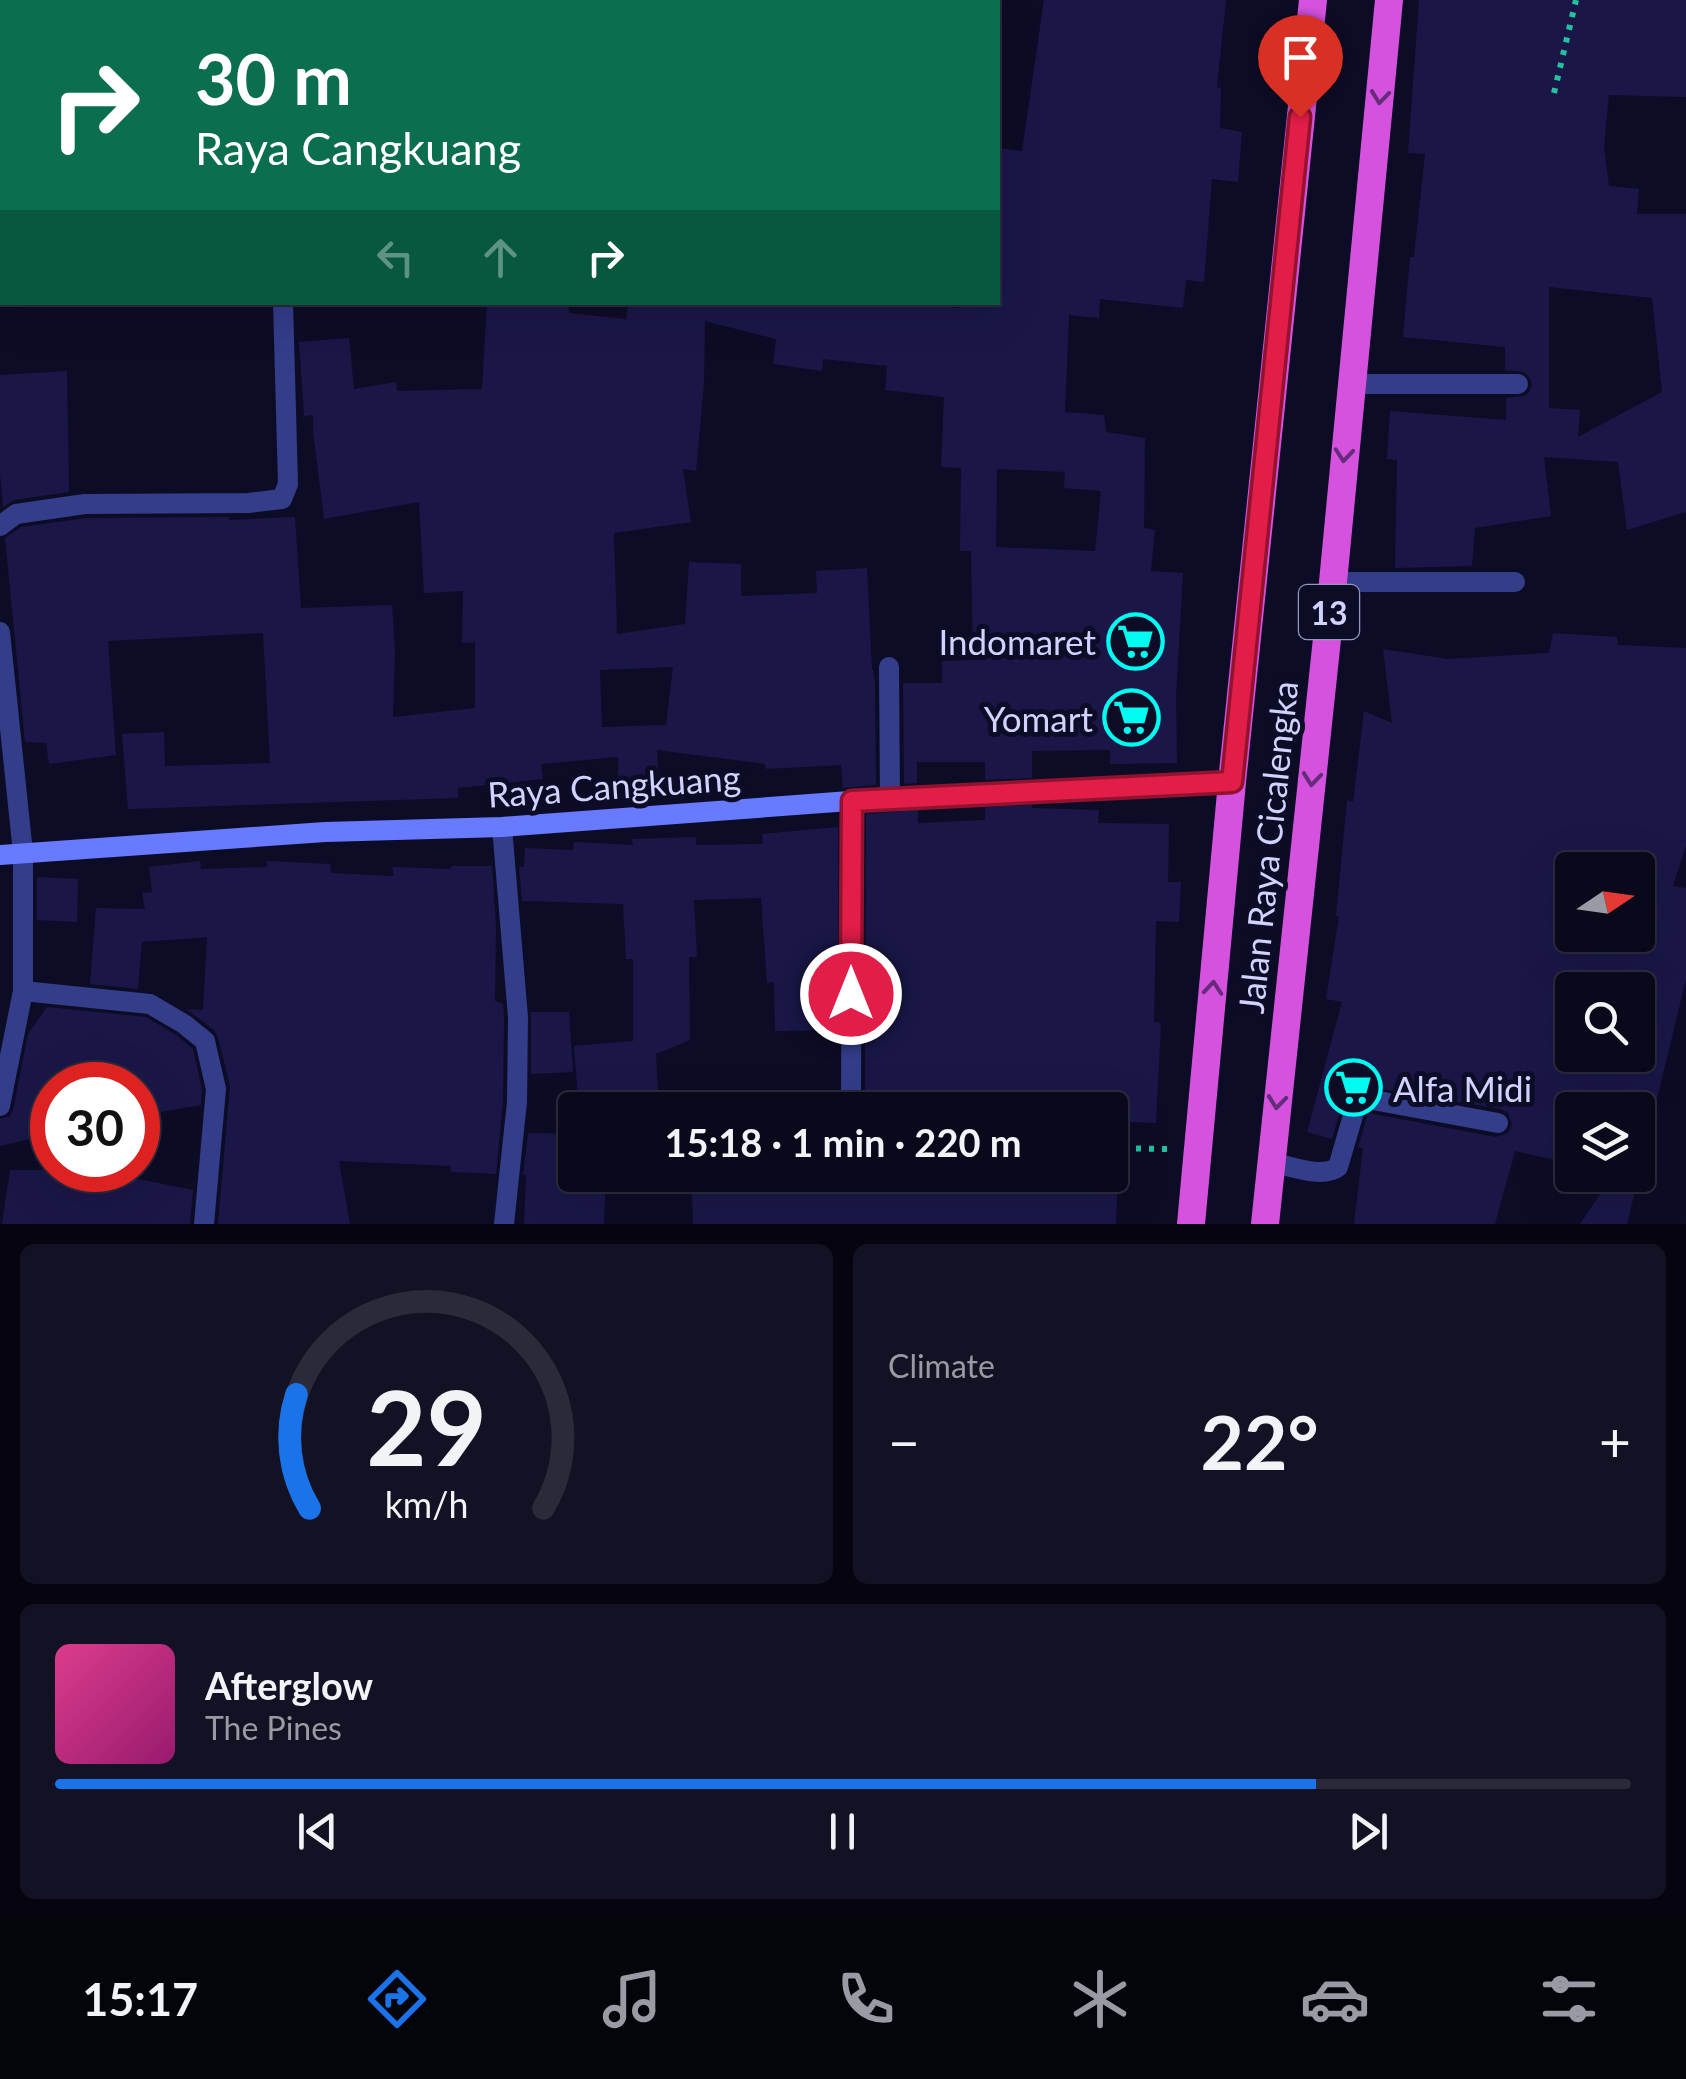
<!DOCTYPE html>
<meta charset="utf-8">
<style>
:root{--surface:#0a091c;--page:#131225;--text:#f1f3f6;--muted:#999aa3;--line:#2a2a3b;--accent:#1a73e8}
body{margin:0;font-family:Lato,sans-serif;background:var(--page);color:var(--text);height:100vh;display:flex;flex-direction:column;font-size:38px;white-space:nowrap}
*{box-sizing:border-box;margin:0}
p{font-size:32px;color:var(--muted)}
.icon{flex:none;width:55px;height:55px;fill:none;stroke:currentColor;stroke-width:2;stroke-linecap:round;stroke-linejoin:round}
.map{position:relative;height:1224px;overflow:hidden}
.side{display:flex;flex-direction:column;gap:20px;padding:20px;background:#06050f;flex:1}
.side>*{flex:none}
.hud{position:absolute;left:0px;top:0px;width:1000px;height:305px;box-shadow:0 10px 40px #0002,0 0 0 2px var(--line);background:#0b6e4f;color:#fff;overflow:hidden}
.needle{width:65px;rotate:77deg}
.tools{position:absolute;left:1555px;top:852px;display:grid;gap:20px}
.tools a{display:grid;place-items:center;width:100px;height:100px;border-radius:10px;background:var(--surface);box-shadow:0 10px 40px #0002,0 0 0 2px var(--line);font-size:50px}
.speed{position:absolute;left:30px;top:1062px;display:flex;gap:20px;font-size:50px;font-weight:700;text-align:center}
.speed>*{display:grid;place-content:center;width:130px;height:130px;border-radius:50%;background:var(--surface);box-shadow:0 10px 40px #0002,0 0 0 2px var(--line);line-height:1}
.speed .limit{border:15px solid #d22;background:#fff;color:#111}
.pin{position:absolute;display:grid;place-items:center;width:85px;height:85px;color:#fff;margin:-102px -42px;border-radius:50% 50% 50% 0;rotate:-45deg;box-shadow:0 0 10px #0007}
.pin .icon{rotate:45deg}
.me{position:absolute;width:110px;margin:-55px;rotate:0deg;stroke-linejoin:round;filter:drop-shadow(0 0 8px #0008)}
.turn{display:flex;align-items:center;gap:35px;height:210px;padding:0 30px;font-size:45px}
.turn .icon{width:130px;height:130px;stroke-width:2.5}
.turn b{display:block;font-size:70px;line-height:85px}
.lanes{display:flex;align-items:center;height:95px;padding:0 30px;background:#0003;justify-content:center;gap:50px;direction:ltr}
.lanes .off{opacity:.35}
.big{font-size:75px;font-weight:700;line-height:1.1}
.side .tile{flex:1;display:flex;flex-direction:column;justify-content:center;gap:15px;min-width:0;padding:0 35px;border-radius:15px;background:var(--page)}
.side .dial{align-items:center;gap:0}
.dial svg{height:260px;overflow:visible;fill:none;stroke:var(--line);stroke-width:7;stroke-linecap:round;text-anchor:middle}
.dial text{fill:var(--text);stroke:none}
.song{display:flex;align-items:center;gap:30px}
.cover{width:120px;height:120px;border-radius:15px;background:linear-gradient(135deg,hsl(330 70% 55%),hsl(320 70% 35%))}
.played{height:10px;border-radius:5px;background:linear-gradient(90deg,var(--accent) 80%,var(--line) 80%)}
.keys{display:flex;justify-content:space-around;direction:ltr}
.heat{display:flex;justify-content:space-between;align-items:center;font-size:55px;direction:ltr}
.side .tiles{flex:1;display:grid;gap:20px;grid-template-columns:1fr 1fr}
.tile:last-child{grid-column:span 2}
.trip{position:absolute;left:558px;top:1092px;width:570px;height:100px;border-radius:10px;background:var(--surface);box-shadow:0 10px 40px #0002,0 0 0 2px var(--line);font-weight:700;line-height:100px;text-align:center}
.tabs{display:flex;height:160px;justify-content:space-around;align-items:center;background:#04040b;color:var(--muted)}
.tabs .icon{width:70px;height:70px}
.tabs .selected{color:var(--accent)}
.tabs b{font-size:45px;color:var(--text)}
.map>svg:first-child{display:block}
</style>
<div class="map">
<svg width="1686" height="1224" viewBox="0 0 1686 1224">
<rect width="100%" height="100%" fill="#0d0c26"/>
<g fill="#1a1748" fill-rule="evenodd">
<path d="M1044,0H1226L1217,87L1221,88L1220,128L1242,132L1238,182L1212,179L1204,282L1186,280L1183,308L1100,299L1099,318L1069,315L1065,412L1104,415L1106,432L1145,438L1144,528L1155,530L1151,571L1183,573L1176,696L1177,763L1110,764V750L1032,751V778L985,780V762H917V783L904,784L903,683H942V661L973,660L971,551H960L961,468L941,467L944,397L885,390L887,366L823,359L822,371L773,364L776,339L705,321L704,383L696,471L683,469L691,522L614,533L617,634L685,624L689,562L741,564V596L817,593L816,571L867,568L872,670H873L875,684L876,785L843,788L841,765L766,769L765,764L657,750L659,778L618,781V757L541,764L543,779L458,788V798L128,809L122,734L164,732L165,766L270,763L263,633L108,641L116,755L49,764L46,743L25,742L5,538L21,527L86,518L229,517V520L295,517L301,608L392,605L395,651L393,717L475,708V642L462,643L463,591L424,593L419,502L324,519L313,432V415L304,416L299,342L349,338L354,389L396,382L397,391L482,389L487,302H568L569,313L626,319L628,302H905L959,308V302L998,305V148L1022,151ZM997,469L1065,472L1064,488L1101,491L1095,551L996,547ZM673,667L666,725L602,727L600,670Z"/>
<path d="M1419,0H1686V97L1609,95L1604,147L1609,186L1639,189L1637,214H1686V512L1627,530L1618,462L1544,457L1551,516L1475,528L1472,566L1395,568L1397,460L1387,459L1390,411L1506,420V398L1524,396L1529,392L1532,385L1530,378L1524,372L1505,370V347L1403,337L1410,257H1414L1425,154L1408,153ZM1549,287L1652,298L1662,392L1578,437L1580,410L1549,408Z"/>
<path d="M67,371L69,492L14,500L3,507L0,474V375Z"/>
<path d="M1553,633L1617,637L1618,645L1686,648V845L1673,886L1686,888V979L1649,1132L1638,1131V1110H1572V1164L1515,1151L1495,1224H1354L1363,1148L1358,1147L1368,1113L1496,1137L1508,1133L1512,1124L1508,1113L1500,1109L1359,1085L1348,1091L1344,1097L1332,1139L1307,1132L1342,1002L1326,999L1339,916H1336L1347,800L1353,802L1364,711L1392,723L1383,649L1448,659L1549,653ZM1572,870H1638V935H1572ZM1571,990H1638V1055H1565L1568,1047L1555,1045Z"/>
<path d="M1032,805V808L1099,810L1098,823L1169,824L1168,882H1181L1179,922L1156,921L1154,1022L1161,1023L1156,1123L1110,1121L1111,1110H865L866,814L918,810V823L985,820V807Z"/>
<path d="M838,827V1030L775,1031L774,982L767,983L761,898L694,900L697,957H689L690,1040L656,1054L659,1110H579L574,1046L633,1041V959H626L623,904L522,901L519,867H524L525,848L573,850L574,842L633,845L632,839L696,837V845L763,844L762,834Z"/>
<path d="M200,861L201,869L267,867V861L330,864L331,873L394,876L392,867L451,869V866H492L496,926L495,1001L503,1004L504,1018L503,1101L496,1174L451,1172V1166L339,1161L350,1224H218L230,1086L218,1037L214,1030L186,1009L203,1010L207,937L142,942L138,989L90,984L96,908L145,909L142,893L152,892L149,867Z"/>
<path d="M37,877L78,879L77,922L37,920Z"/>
<path d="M47,1007L146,1017L176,1035L193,1049L202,1090L201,1105L138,1116V1085H52V1134L0,1146V1119L10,1116L13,1110L28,1034Z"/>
<path d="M531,1012H569L573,1072L531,1074Z"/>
<path d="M528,1133L575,1134V1175H606L604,1224H524L526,1175H523Z"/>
<path d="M10,1170H135L134,1178L193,1190L190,1224H2Z"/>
<path d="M691,1175H961L962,1189L1070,1194L1071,1175H1118L1116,1224H693Z"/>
<path d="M1613,1175H1639L1627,1224H1580Z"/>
</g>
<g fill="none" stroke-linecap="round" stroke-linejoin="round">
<g stroke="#24c0a0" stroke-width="6" stroke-dasharray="5 8" stroke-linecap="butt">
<path d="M1554,93L1576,0"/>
<path d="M1110,1148L1167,1149"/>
</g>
<g stroke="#333d89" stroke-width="20">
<path d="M919,0L920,2"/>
<path d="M1351,384H1518"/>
<path d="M0,526L16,514L85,504L248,503L282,499L288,484L283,302"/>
<path d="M1333,582H1515"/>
<path d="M0,632L23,853V991L0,1106"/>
<path d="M889,667L890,798"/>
<path d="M502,827L518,1017L517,1102L504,1224"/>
<path d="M23,991L150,1004L184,1024L205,1041L216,1089L204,1224"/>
<path d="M851,1110L852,801"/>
<path d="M1271,1162C1290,1166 1322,1179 1338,1167L1357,1102L1362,1098L1498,1123"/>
</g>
<path stroke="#687aff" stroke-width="20" d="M0,855L325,832L502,827L890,798L1232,782"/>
<g stroke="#d452de" stroke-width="28">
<path d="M1191,1224L1232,782L1313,0"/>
<path d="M1265,1224L1333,582L1389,0"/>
</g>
</g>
<defs><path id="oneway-chevron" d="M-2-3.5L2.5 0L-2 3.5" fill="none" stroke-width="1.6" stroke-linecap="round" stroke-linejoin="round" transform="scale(2.5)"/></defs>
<g stroke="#672c79">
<use href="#oneway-chevron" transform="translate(1380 97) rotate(96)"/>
<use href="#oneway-chevron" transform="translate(1344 455) rotate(95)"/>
<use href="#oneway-chevron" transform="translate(1312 779) rotate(96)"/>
<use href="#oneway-chevron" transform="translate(1213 988) rotate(-85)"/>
<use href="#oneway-chevron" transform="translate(1277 1102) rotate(96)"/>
</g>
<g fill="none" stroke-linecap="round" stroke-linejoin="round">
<defs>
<path id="route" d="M851,994L852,801L1232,782L1300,117"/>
</defs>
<use href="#route" stroke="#92132f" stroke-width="25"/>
<use href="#route" stroke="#e11d48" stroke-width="18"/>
</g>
<defs>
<symbol id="supermarket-ring" viewBox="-11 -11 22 22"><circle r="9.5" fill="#0d0c26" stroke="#00fcf0" stroke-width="1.5"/><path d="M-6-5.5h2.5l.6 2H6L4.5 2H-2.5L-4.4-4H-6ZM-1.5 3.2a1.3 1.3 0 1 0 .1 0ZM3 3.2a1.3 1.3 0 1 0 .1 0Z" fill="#00fcf0"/></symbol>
</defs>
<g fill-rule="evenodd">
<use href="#supermarket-ring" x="1104" y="610" width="63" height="63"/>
<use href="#supermarket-ring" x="1100" y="686" width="63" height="63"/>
<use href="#supermarket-ring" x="1322" y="1056" width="63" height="63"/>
</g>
<g text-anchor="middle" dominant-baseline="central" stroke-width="10" stroke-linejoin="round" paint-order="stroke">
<rect fill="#0d0c26" stroke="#9697be" stroke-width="2.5" x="1299" y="585" width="60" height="54" rx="8"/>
<g font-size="32" font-weight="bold" fill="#d1d2ff">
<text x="1329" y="612">13</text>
</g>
<g font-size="35" fill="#d1d2ff" stroke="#0d0c26" text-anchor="end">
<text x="1096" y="641">Indomaret</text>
<text x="1093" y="718">Yomart</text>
<text x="1393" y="1088" text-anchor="start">Alfa Midi</text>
</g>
<g font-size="35" fill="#d1d2ff" stroke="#0d0c26">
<text transform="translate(614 785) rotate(-4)">Raya Cangkuang</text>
<text transform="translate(1267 847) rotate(-84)">Jalan Raya Cicalengka</text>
</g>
</g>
</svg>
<div class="tools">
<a><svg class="needle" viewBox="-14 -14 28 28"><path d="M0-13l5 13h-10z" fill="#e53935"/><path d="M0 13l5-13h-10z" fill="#999aa3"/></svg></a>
<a><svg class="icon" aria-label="search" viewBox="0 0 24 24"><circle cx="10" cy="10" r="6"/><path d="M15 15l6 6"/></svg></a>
<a><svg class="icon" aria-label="layers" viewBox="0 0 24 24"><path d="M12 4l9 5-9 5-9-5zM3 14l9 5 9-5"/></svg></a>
</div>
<div class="speed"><div class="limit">30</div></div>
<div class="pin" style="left:1300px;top:117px;background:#d93025"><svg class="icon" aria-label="arrive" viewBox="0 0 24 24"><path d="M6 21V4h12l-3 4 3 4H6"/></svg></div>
<svg class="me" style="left:851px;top:994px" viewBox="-20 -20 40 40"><circle r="17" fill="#e11d48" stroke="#fff" stroke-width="3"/><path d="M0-11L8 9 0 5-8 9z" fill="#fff"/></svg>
<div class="trip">15:18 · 1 min · 220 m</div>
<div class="hud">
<div class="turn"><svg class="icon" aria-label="right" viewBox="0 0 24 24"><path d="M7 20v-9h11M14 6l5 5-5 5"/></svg><div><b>30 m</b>Raya Cangkuang</div></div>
<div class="lanes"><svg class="icon off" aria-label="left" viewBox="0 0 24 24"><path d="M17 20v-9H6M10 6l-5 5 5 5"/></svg><svg class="icon off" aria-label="ahead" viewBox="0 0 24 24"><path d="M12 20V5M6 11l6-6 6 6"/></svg><svg class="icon" aria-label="right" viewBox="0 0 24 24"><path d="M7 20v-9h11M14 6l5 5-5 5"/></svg></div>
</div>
</div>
<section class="side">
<div class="tiles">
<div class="tile dial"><svg viewBox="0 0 100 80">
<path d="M14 69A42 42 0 1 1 86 69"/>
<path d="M14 69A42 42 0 0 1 10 34" stroke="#1a73e8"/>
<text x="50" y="56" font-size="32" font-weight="700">29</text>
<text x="50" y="72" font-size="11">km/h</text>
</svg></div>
<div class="tile"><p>Climate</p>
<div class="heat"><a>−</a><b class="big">22°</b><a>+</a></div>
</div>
<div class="tile">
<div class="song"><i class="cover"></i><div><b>Afterglow</b><p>The Pines</p></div></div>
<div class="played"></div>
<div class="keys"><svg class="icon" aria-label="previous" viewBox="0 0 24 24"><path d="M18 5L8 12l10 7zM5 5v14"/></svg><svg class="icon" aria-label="pause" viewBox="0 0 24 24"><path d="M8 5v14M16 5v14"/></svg><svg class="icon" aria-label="next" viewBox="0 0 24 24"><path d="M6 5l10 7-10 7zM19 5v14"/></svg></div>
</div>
</div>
</section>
<nav class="tabs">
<b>15:17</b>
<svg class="icon selected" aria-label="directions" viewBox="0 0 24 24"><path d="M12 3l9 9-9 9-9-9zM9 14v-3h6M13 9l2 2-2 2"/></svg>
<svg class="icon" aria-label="music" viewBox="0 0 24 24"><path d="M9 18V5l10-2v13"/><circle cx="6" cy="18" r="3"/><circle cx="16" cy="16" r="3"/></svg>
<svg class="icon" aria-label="phone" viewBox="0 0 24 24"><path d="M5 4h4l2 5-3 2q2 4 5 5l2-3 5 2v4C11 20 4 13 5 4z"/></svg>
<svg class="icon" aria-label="climate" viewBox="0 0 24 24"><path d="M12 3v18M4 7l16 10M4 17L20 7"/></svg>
<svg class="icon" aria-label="car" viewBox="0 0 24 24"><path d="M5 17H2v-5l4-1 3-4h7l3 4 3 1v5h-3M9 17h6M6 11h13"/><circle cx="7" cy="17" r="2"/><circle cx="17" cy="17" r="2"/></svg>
<svg class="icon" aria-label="filters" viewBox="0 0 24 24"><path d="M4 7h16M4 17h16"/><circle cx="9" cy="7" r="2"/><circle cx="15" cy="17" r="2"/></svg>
</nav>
